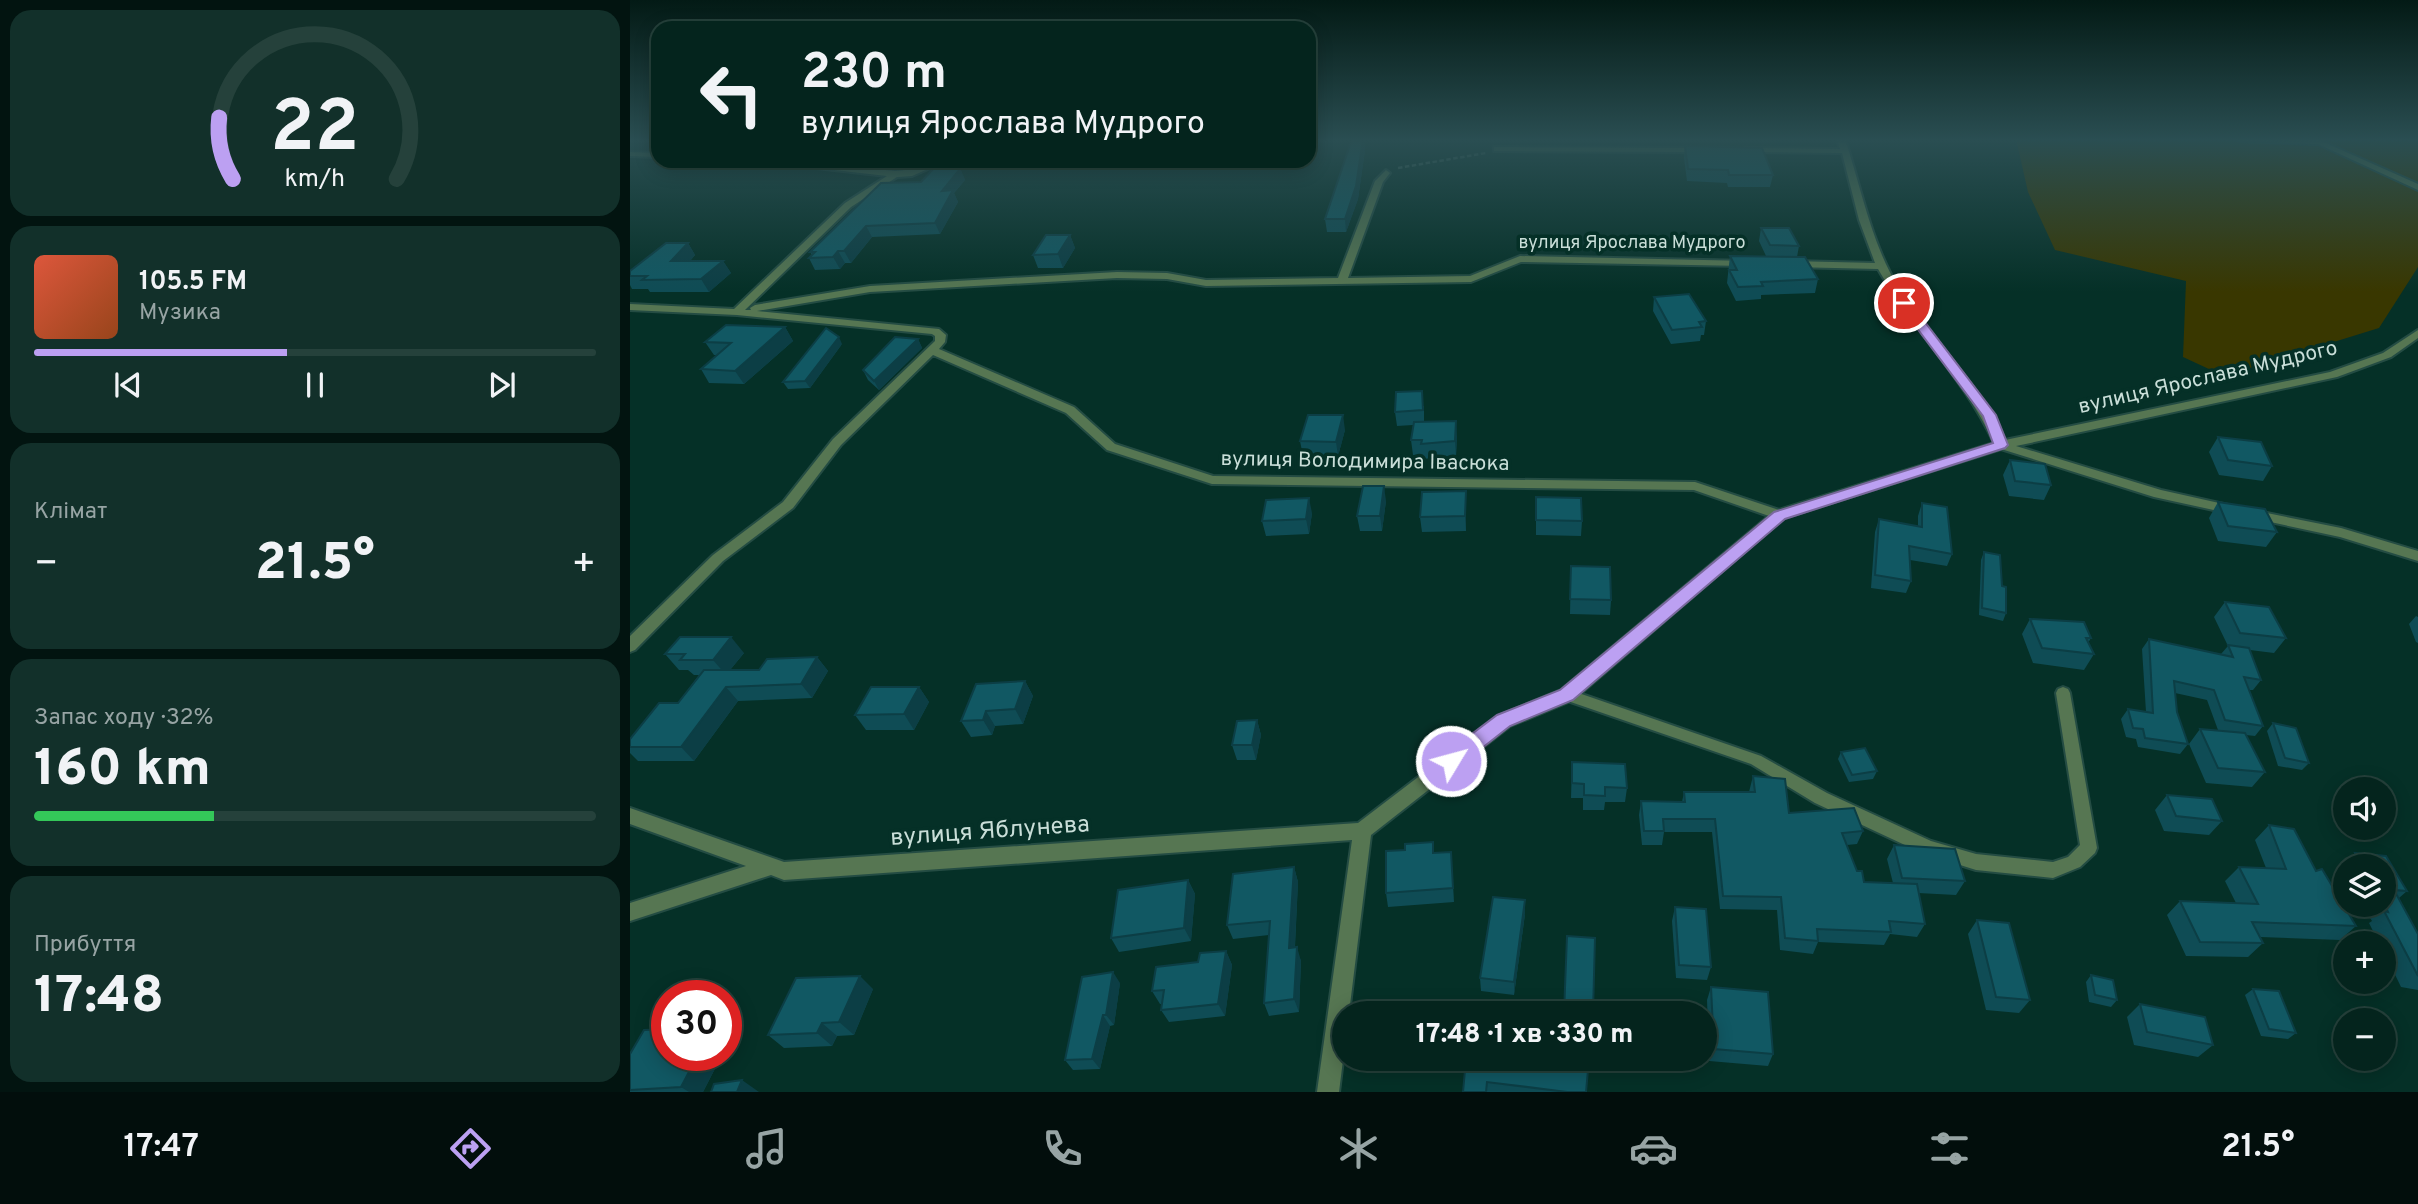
<!DOCTYPE html>
<html lang="uk">
<meta charset="utf-8">
<style>
:root{--surface:#04241d;--page:#12302a;--text:#f1f3f6;--muted:#97a4a4;--line:#25413b;--accent:#bca0f2}
body{margin:0;font-family:Overpass,sans-serif;background:var(--page);color:var(--text);height:100vh;display:flex;flex-direction:column;font-size:26px;white-space:nowrap}
*{box-sizing:border-box;margin:0}
p{font-size:23px;color:var(--muted)}
.icon{flex:none;width:38px;height:38px;fill:none;stroke:currentColor;stroke-width:2;stroke-linecap:round;stroke-linejoin:round}
.map{position:relative;flex:1;overflow:hidden}
.sheet{display:flex;flex-direction:column;gap:10px;padding:10px;background:#021410;width:630px}
.sheet>*{flex:none}
.hud{position:absolute;left:21px;top:21px;width:665px;height:147px;border-radius:21px;box-shadow:0 4px 18px #0003,0 0 0 2px var(--line);background:#04241d;color:var(--text);overflow:hidden}
.tools{position:absolute;left:1703px;top:777px;display:grid;gap:14px}
.tools a{display:grid;place-items:center;width:63px;height:63px;border-radius:50%;background:var(--surface);box-shadow:0 4px 18px #0003,0 0 0 2px var(--line);font-size:35px}
.speed{position:absolute;left:21px;top:980px;display:flex;gap:14px;font-size:35px;font-weight:700;text-align:center}
.speed>*{display:grid;place-content:center;width:91px;height:91px;border-radius:50%;background:var(--surface);box-shadow:0 4px 18px #0003,0 0 0 2px var(--line);line-height:1}
.speed .limit{border:10px solid #d22;background:#fff;color:#111}
.pin{position:absolute;display:grid;place-items:center;width:60px;height:60px;color:#fff;margin:-30px;border:4px solid #fff;border-radius:50%;box-shadow:0 2px 7px #0007}
.me{position:absolute;width:77px;margin:-38px;rotate:53deg;stroke-linejoin:round;filter:drop-shadow(0 0 5px #0008)}
.turn{display:flex;align-items:center;gap:24px;height:147px;padding:0 35px;font-size:32px}
.turn .icon{width:91px;height:91px;stroke-width:2.5}
.turn b{display:block;font-size:49px;line-height:60px}
.big{font-size:52px;font-weight:800;line-height:1.1}
.sheet .widget{flex:1;display:flex;flex-direction:column;justify-content:center;gap:10px;min-width:0;padding:0 24px;border-radius:21px;background:var(--page)}
.sheet .dial{align-items:center;gap:0}
.dial svg{height:182px;overflow:visible;fill:none;stroke:var(--line);stroke-width:7;stroke-linecap:round;text-anchor:middle}
.dial text{fill:var(--text);stroke:none}
.song{display:flex;align-items:center;gap:21px}
.cover{width:84px;height:84px;border-radius:10px;background:linear-gradient(135deg,hsl(10 70% 55%),hsl(20 70% 35%))}
.played{height:7px;border-radius:4px;background:linear-gradient(90deg,var(--accent) 45%,var(--line) 45%)}
.keys{display:flex;justify-content:space-around;direction:ltr}
.heat{display:flex;justify-content:space-between;align-items:center;font-size:38px;direction:ltr}
.charge{height:10px;border-radius:5px;background:linear-gradient(90deg,#34c759 32%,var(--line) 0)}
.trip{position:absolute;left:702px;top:1001px;width:385px;height:70px;border-radius:35px;background:var(--surface);box-shadow:0 4px 18px #0003,0 0 0 2px var(--line);font-weight:800;line-height:70px;text-align:center}
.tabs{display:flex;height:112px;justify-content:space-around;align-items:center;background:#020e0c;color:var(--muted)}
.tabs .icon{width:49px;height:49px}
.tabs .selected{color:var(--accent)}
.tabs b{font-size:32px;color:var(--text)}
main{display:flex;flex:1;min-height:0}
.map>svg:first-child{display:block}
</style>
<main>
<section class="sheet">
<div class="widget dial"><svg viewBox="0 0 100 80">
<path d="M14 69A42 42 0 1 1 86 69"/>
<path d="M14 69A42 42 0 0 1 8 42" stroke="#bca0f2"/>
<text x="50" y="56" font-size="32" font-weight="700">22</text>
<text x="50" y="72" font-size="11">km/h</text>
</svg></div>
<div class="widget">
<div class="song"><i class="cover"></i><div><b>105.5 FM</b><p>Музика</p></div></div>
<div class="played"></div>
<div class="keys"><svg class="icon" aria-label="previous" viewBox="0 0 24 24"><path d="M18 5L8 12l10 7zM5 5v14"/></svg><svg class="icon" aria-label="pause" viewBox="0 0 24 24"><path d="M8 5v14M16 5v14"/></svg><svg class="icon" aria-label="next" viewBox="0 0 24 24"><path d="M6 5l10 7-10 7zM19 5v14"/></svg></div>
</div>
<div class="widget"><p>Клімат</p>
<div class="heat"><a>−</a><b class="big">21.5°</b><a>+</a></div>
</div>
<div class="widget"><p>Запас ходу · 32%</p><b class="big">160 km</b><div class="charge"></div></div>
<div class="widget"><p>Прибуття</p><b class="big">17:48</b></div>
</section>
<div class="map">
<svg width="1788" height="1092" viewBox="0 0 1788 1092">
<rect width="100%" height="100%" fill="#053027"/>
<path fill="#393700" d="M1386,139H1788V267L1749,328L1594,376L1553,357L1556,281L1425,250L1398,192Z"/>
<g fill="none" stroke-linecap="round" stroke-linejoin="round">
<defs>
<path id="lane" d="M1433,687L1438,689L1440,693L1467,848L1465,853L1450,867L1423,878L1346,870L1292,853L1185,803L1121,764L932,699L930,695L932,691L937,689L1131,756L1197,793L1301,841L1346,854L1423,862L1438,857L1450,845L1426,693L1428,689Z"/>
<g id="street">
<path d="M1207,139H1215C1232,190 1241,244 1270,290C1304,342 1349,384 1375,440L1700,372L1753,353L1788,330V338L1761,357L1707,377L1386,446L1531,490L1607,507L1609,510L1607,513L1602,514L1524,497L1371,449L1154,518L943,700L880,726L741,835L719,1013H714V1052L709,1092H687L722,840L154,880L141,875L0,921V903L116,866L0,824V808L154,862L728,823L868,716L931,690L1139,516L1064,490L582,484L477,450L436,413L303,355L211,445L163,508L93,561L5,650L0,652V636L83,555L153,502L203,439L305,341V336L302,334L107,315L0,310V304L104,309L215,203L257,176L143,163L139,161H166L265,171C283,171 298,161 316,161L282,176L267,177L221,207L115,310H121L120,308L125,305L240,286L487,272L537,273L576,280L708,278L745,181L756,170L760,173L753,182L718,278L840,276L890,256L1119,261L1121,263L1116,266L891,262L841,282L576,286L537,279L487,278L240,292L127,311L309,329L316,335L315,342L309,349L444,407L485,444L583,476L1065,482L1149,510L1364,443C1335,379 1283,330 1248,269L1161,267L1156,264L1161,261L1245,263L1229,220L1212,153L1115,152L1111,150L1115,148L1210,149Z"/>
<path d="M1606,139L1689,140L1788,184V190L1688,144L1610,141Z"/>
<path d="M867,147L1074,148L1078,150L1074,152L864,151V147Z"/>
<path d="M0,152L28,153V157L0,156Z"/>
<path d="M1622,510L1711,528L1788,551V561L1710,537L1617,517L1615,514L1617,511Z"/>
</g>
</defs>
<use href="#lane" stroke="#244c43" stroke-width="4"/>
<use href="#street" stroke="#244c43" stroke-width="4"/>
<path stroke="#466961" stroke-width="2.5" stroke-dasharray="4.5 2.5" stroke-linecap="butt" d="M768,168L856,153"/>
<use href="#lane" fill="#567652" fill-rule="evenodd"/>
<use href="#street" fill="#567652" fill-rule="evenodd"/>
</g>
<g fill="#0f4c55">
<path d="M734,139L735,150L728,199L716,232H697L695,219Z"/>
<path d="M1055,146L1143,175L1140,187H1098L1097,183L1057,181L1054,158Z"/>
<path d="M329,166L335,180L324,193L328,202L310,234L242,237L221,263H215L210,269L185,270L179,258L182,255L180,252L291,182Z"/>
<path d="M1131,228L1169,246L1167,257L1188,279L1185,293L1131,295V299L1106,301L1097,283L1100,256H1136L1129,241Z"/>
<path d="M440,235L445,248L433,268H408L403,255Z"/>
<path d="M58,243L65,255L60,261H93L101,273L79,292H20L18,289H2L0,285V271Z"/>
<path d="M1024,297L1076,321L1074,335H1071L1070,341L1041,344L1023,311Z"/>
<path d="M155,327L163,341L114,384L79,383L71,369L87,355H84L75,342Z"/>
<path d="M288,339L292,348L249,390L238,380L233,370Z"/>
<path d="M212,344L180,388L158,389L153,382Z"/>
<path d="M794,406V422L827,436L826,456L792,459V455H783L781,440L783,425L767,426L765,412Z"/>
<path d="M715,430L708,456H673L670,441Z"/>
<path d="M1588,437L1642,466L1633,481L1589,475L1579,452Z"/>
<path d="M1380,460L1421,485L1414,500L1379,496L1373,475Z"/>
<path d="M836,491V531L792,532L790,517Z"/>
<path d="M906,497L952,521L951,536L906,535Z"/>
<path d="M756,501L752,531H730L727,516Z"/>
<path d="M1588,502L1647,532L1636,547L1588,541L1579,518Z"/>
<path d="M1292,503L1322,554L1317,566L1280,560L1281,581L1276,593L1241,588L1245,532L1249,519L1288,526V516Z"/>
<path d="M682,513L679,534L636,536L632,521Z"/>
<path d="M1354,552L1372,586L1376,613L1373,621L1349,615L1351,560Z"/>
<path d="M941,566L981,600L980,615L940,614Z"/>
<path d="M1595,602L1656,638L1644,653L1620,650L1631,680L1623,690H1618L1633,726L1625,736L1616,735L1635,772L1622,787L1576,783L1559,744L1570,729L1596,732L1588,730L1577,700L1545,693L1547,712L1558,744L1550,754L1508,747L1506,739L1496,737L1491,719L1498,709L1516,712L1512,649L1519,639L1591,654L1598,646L1584,617Z"/>
<path d="M1786,616L1788,617V643L1786,642L1779,624Z"/>
<path d="M1400,619L1461,638L1458,643L1464,654L1454,670L1403,663L1392,634Z"/>
<path d="M114,653L100,670H129L187,657L198,671L182,698L108,701L64,761H8L0,753V739L48,703L69,675H64L58,670H49L35,654Z"/>
<path d="M395,681L403,696L393,724L365,726L362,735L341,737L331,721Z"/>
<path d="M289,687L299,702L284,730H236L225,715Z"/>
<path d="M627,720L631,735L626,760H607L602,745Z"/>
<path d="M1643,723L1679,763L1672,770L1648,766L1637,731Z"/>
<path d="M1211,752L1247,771L1243,779L1219,782L1208,759Z"/>
<path d="M942,762L997,788L995,802H975L974,810H953V798H941Z"/>
<path d="M1123,776L1159,813L1233,831L1227,844L1217,845L1227,871L1234,882L1263,883L1257,859L1264,845L1335,881L1326,895L1288,893L1295,924L1287,937L1260,934L1254,945L1188,942L1183,954L1150,950L1147,910L1090,909L1082,832H1034L1032,845H1012L1009,815L1011,801L1052,802L1054,792H1119Z"/>
<path d="M1537,795L1592,821L1579,835L1534,831L1525,810Z"/>
<path d="M1639,825L1686,871L1726,926L1710,940L1630,937L1633,943L1618,957L1556,956L1537,915L1550,901L1606,903L1595,881L1609,867L1636,868L1625,840Z"/>
<path d="M804,853L822,866L824,902L758,907L756,893Z"/>
<path d="M1725,853L1756,856L1777,891L1769,898L1788,934V990L1771,987L1754,952V943H1749L1739,923L1742,921L1732,905H1754V866H1715V874L1711,866Z"/>
<path d="M664,867L668,882L665,947L671,961L669,1012L639,1016L634,1003L639,935L603,939L597,925Z"/>
<path d="M558,880L565,894L561,941L489,952L481,938Z"/>
<path d="M1045,907L1081,967L1077,980L1046,978L1042,921Z"/>
<path d="M895,914L884,995L851,991L850,978Z"/>
<path d="M1347,920L1400,1000L1389,1013L1356,1010L1338,934Z"/>
<path d="M596,951L602,965L595,1016L539,1022L531,1010L532,1004H530L522,991Z"/>
<path d="M1461,975L1487,1000L1481,1007L1459,1002L1456,982Z"/>
<path d="M490,983L484,1025L480,1026L470,1069L443,1070L435,1060Z"/>
<path d="M1081,987L1143,1054L1138,1066L1079,1061L1077,1000Z"/>
<path d="M243,989L224,1035L207,1036L202,1046L154,1048L138,1035Z"/>
<path d="M1623,989L1666,1033L1658,1039L1631,1036L1615,995Z"/>
<path d="M1510,1004L1583,1045L1568,1057L1504,1045L1497,1017Z"/>
<path d="M0,1054L37,1055H92L73,1092H0Z"/>
<path d="M836,1059L956,1092H833Z"/>
</g>
<g fill="#0c3e45">
<path d="M734,139L735,150L728,199L716,232L715,219Z"/>
<path d="M329,166L335,180L324,193L328,202L310,234L305,223L312,191Z"/>
<path d="M236,226L242,237L221,263L214,251Z"/>
<path d="M440,235L445,248L433,268L428,254Z"/>
<path d="M58,243L65,255L49,274L41,261Z"/>
<path d="M208,251L215,263L210,269L203,257Z"/>
<path d="M93,261L101,273L79,292L71,279Z"/>
<path d="M155,327L163,341L114,384L105,371Z"/>
<path d="M209,337L212,344L180,388L175,381Z"/>
<path d="M288,339L292,348L249,390L244,381Z"/>
<path d="M713,415L715,430L708,456L706,442Z"/>
<path d="M826,421L827,436L826,456L825,441Z"/>
<path d="M754,486L756,501L752,531L750,516Z"/>
<path d="M836,491V531L835,516Z"/>
<path d="M679,498L682,513L679,534L676,519Z"/>
<path d="M101,637L114,653L96,675L83,660Z"/>
<path d="M187,657L198,671L182,698L171,684Z"/>
<path d="M395,681L403,696L393,724L385,709Z"/>
<path d="M96,687L108,701L64,761L51,747Z"/>
<path d="M289,687L299,702L284,730L274,714Z"/>
<path d="M356,711L365,726L362,735L353,720Z"/>
<path d="M627,720L631,735L626,760L622,745Z"/>
<path d="M664,867L668,882L664,962L659,948Z"/>
<path d="M558,880L565,894L561,941L554,928Z"/>
<path d="M895,900V914L884,995V982Z"/>
<path d="M667,947L671,961L669,1012L664,999Z"/>
<path d="M596,951L602,965L595,1016L588,1004Z"/>
<path d="M483,972L490,983L484,1025L476,1015Z"/>
<path d="M230,976L243,989L224,1035L209,1022Z"/>
<path d="M473,1015L480,1026L470,1069L462,1059Z"/>
<path d="M192,1023L207,1036L202,1046L187,1033Z"/>
<path d="M96,1037L100,1040L96,1047Z"/>
<path d="M68,1055H92L73,1092H59L51,1087Z"/>
<path d="M112,1080L129,1092H107Z"/>
</g>
<g fill="#115863" stroke="#0c3e45" stroke-width="2">
<path d="M722,139H733L726,186L715,219H695Z"/>
<path d="M1055,146L1132,148L1143,175H1099L1098,170L1058,169Z"/>
<path d="M306,166H329L326,169H330L312,191L323,190L305,223L236,226L214,251H208L203,257L179,258L185,252H180L251,183L291,182Z"/>
<path d="M1131,228H1159L1169,246L1140,245Z"/>
<path d="M416,235H440L428,254L403,255Z"/>
<path d="M36,243H58L41,261H93L71,279L12,280L17,276H0V271Z"/>
<path d="M1100,256L1175,257L1188,279L1131,282L1133,286L1108,287L1099,270H1107Z"/>
<path d="M1059,294L1076,321L1069,322L1072,327L1042,330L1024,297Z"/>
<path d="M96,325L155,327L105,371L71,369L101,343L75,342Z"/>
<path d="M196,328L209,337L175,381L153,382Z"/>
<path d="M265,337L288,339L244,381L233,370Z"/>
<path d="M792,391L793,410L765,412L766,392Z"/>
<path d="M678,415H713L706,442L670,441Z"/>
<path d="M826,421L825,441L791,444L792,440H781L784,422Z"/>
<path d="M1588,437L1631,442L1642,466L1598,460Z"/>
<path d="M1380,460L1415,464L1421,485L1385,481Z"/>
<path d="M733,486H754L750,516H727Z"/>
<path d="M836,491L835,516L790,517L792,492Z"/>
<path d="M906,497L951,498L952,521L906,520Z"/>
<path d="M679,498L676,519L632,521L636,500Z"/>
<path d="M1588,502L1635,509L1647,532L1598,526Z"/>
<path d="M1292,503L1317,507L1322,554L1279,546L1281,581L1245,575L1249,519L1292,527Z"/>
<path d="M1354,552L1370,555L1372,586L1376,587V613L1352,608Z"/>
<path d="M941,566L980,567L981,600L940,599Z"/>
<path d="M1595,602L1639,607L1656,638L1610,633Z"/>
<path d="M1400,619L1454,622L1461,638H1456L1464,654L1412,648Z"/>
<path d="M50,637H101L83,660H50L55,654H35Z"/>
<path d="M1519,639L1603,657L1598,645L1619,648L1631,680L1614,677L1633,726L1595,720L1584,690L1544,681L1547,712L1558,744L1515,738L1513,729L1503,728L1498,709L1523,713Z"/>
<path d="M187,657L171,684L96,687L51,747H0V739L29,703H48L74,670H129L137,659Z"/>
<path d="M395,681L385,709L356,711L353,720L331,721L346,684Z"/>
<path d="M241,687H289L274,714L225,715Z"/>
<path d="M627,720L622,745H602L607,721Z"/>
<path d="M1643,723L1666,728L1679,763L1655,758Z"/>
<path d="M1570,729L1615,733L1635,772L1588,768Z"/>
<path d="M1235,748L1247,771L1222,775L1211,752Z"/>
<path d="M942,762L995,764L997,788L975,787V796L954,795V784L942,783Z"/>
<path d="M1123,776L1155,779L1159,813L1224,808L1233,831L1212,833L1227,871H1232L1234,882L1287,884L1295,924L1259,921L1261,932L1187,929L1188,941L1155,938L1151,897L1093,896L1085,819H1033L1034,831H1014L1011,801L1055,802L1054,792H1125Z"/>
<path d="M1537,795L1582,799L1592,821L1546,816Z"/>
<path d="M1639,825L1664,829L1686,871L1692,869L1726,926L1622,922L1633,943L1570,942L1550,901L1628,904L1609,867L1656,869Z"/>
<path d="M803,842V853L821,852L823,888L756,893V851L775,850V844Z"/>
<path d="M1264,845L1325,849L1335,881L1272,878Z"/>
<path d="M1725,853L1756,856L1777,891L1764,890L1788,934V976L1754,911L1758,912L1754,903V866H1732Z"/>
<path d="M664,867L659,948L667,947L664,999L634,1003L640,921L597,925L603,874Z"/>
<path d="M558,880L554,928L481,938L488,890Z"/>
<path d="M863,897L895,900L884,982L850,978Z"/>
<path d="M1045,907L1076,909L1081,967L1049,965Z"/>
<path d="M1347,920L1379,923L1400,1000L1366,997Z"/>
<path d="M937,936L965,938L963,1013H934Z"/>
<path d="M596,951L588,1004L531,1010L534,990L522,991L526,967L568,962L570,953Z"/>
<path d="M483,972L476,1015H473L462,1059L435,1060L452,977Z"/>
<path d="M1461,975L1483,980L1487,1000L1465,995Z"/>
<path d="M230,976L209,1022L192,1023L187,1033L138,1035L166,978Z"/>
<path d="M1081,987L1138,992L1143,1054L1084,1049Z"/>
<path d="M1623,989L1649,991L1666,1033L1639,1029Z"/>
<path d="M1510,1004L1575,1017L1583,1045L1517,1032Z"/>
<path d="M37,1029V1055H68L51,1087L0,1090V1054L14,1030Z"/>
<path d="M836,1059H959L956,1092H937L857,1082L856,1092H833Z"/>
<path d="M112,1080L107,1092H81L84,1084Z"/>
</g>
<linearGradient id="sky" x2="0" y2="1"><stop stop-color="#031a15"/><stop offset="0.48" stop-color="#2a4e52"/><stop offset="1" stop-color="#2a4e52" stop-opacity="0"/></linearGradient>
<rect width="1788" height="292" fill="url(#sky)"/>
<path fill="#bca0f2" stroke="#7a689d" stroke-width="2" d="M1274,299L1278,300L1366,415L1378,445L1375,448L1155,519L943,700L880,726L828,767H814L811,761L814,755L867,715L930,690L1144,512L1363,443L1353,416L1268,303Z"/>
<g text-anchor="middle" dominant-baseline="central" stroke-width="7" stroke-linejoin="round" paint-order="stroke">
<g font-size="18" fill="#c9ded8" stroke="#053027">
<text x="1002" y="243">вулиця Ярослава Мудрого</text>
</g>
<g font-size="21" fill="#c9ded8" stroke="#053027">
<text transform="translate(1578 378) rotate(-13)">вулиця Ярослава Мудрого</text>
<text transform="translate(735 462) rotate(1)">вулиця Володимира Івасюка</text>
</g>
<g font-size="24" fill="#c9ded8" stroke="#053027">
<text transform="translate(360 832) rotate(-4)">вулиця Яблунева</text>
</g>
</g>
</svg>
<div class="tools">
<a><svg class="icon" aria-label="sound" viewBox="0 0 24 24"><path d="M4 9h4l5-4v14l-5-4H4zM17 9q2 3 0 6"/></svg></a>
<a><svg class="icon" aria-label="layers" viewBox="0 0 24 24"><path d="M12 4l9 5-9 5-9-5zM3 14l9 5 9-5"/></svg></a>
<a>+</a>
<a>−</a>
</div>
<div class="speed"><div class="limit">30</div></div>
<div class="pin" style="left:1274px;top:303px;background:#d93025"><svg class="icon" aria-label="arrive" viewBox="0 0 24 24"><path d="M6 21V4h12l-3 4 3 4H6"/></svg></div>
<svg class="me" style="left:821px;top:761px" viewBox="-20 -20 40 40"><circle r="17" fill="#bca0f2" stroke="#fff" stroke-width="3"/><path d="M0-11L8 9 0 5-8 9z" fill="#fff"/></svg>
<div class="trip">17:48 · 1 хв · 330 m</div>
<div class="hud">
<div class="turn"><svg class="icon" aria-label="left" viewBox="0 0 24 24"><path d="M17 20v-9H6M10 6l-5 5 5 5"/></svg><div><b>230 m</b>вулиця Ярослава Мудрого</div></div>
</div>
</div>
</main>
<nav class="tabs">
<b>17:47</b>
<svg class="icon selected" aria-label="directions" viewBox="0 0 24 24"><path d="M12 3l9 9-9 9-9-9zM9 14v-3h6M13 9l2 2-2 2"/></svg>
<svg class="icon" aria-label="music" viewBox="0 0 24 24"><path d="M9 18V5l10-2v13"/><circle cx="6" cy="18" r="3"/><circle cx="16" cy="16" r="3"/></svg>
<svg class="icon" aria-label="phone" viewBox="0 0 24 24"><path d="M5 4h4l2 5-3 2q2 4 5 5l2-3 5 2v4C11 20 4 13 5 4z"/></svg>
<svg class="icon" aria-label="climate" viewBox="0 0 24 24"><path d="M12 3v18M4 7l16 10M4 17L20 7"/></svg>
<svg class="icon" aria-label="car" viewBox="0 0 24 24"><path d="M5 17H2v-5l4-1 3-4h7l3 4 3 1v5h-3M9 17h6M6 11h13"/><circle cx="7" cy="17" r="2"/><circle cx="17" cy="17" r="2"/></svg>
<svg class="icon" aria-label="filters" viewBox="0 0 24 24"><path d="M4 7h16M4 17h16"/><circle cx="9" cy="7" r="2"/><circle cx="15" cy="17" r="2"/></svg>
<b>21.5°</b>
</nav>
